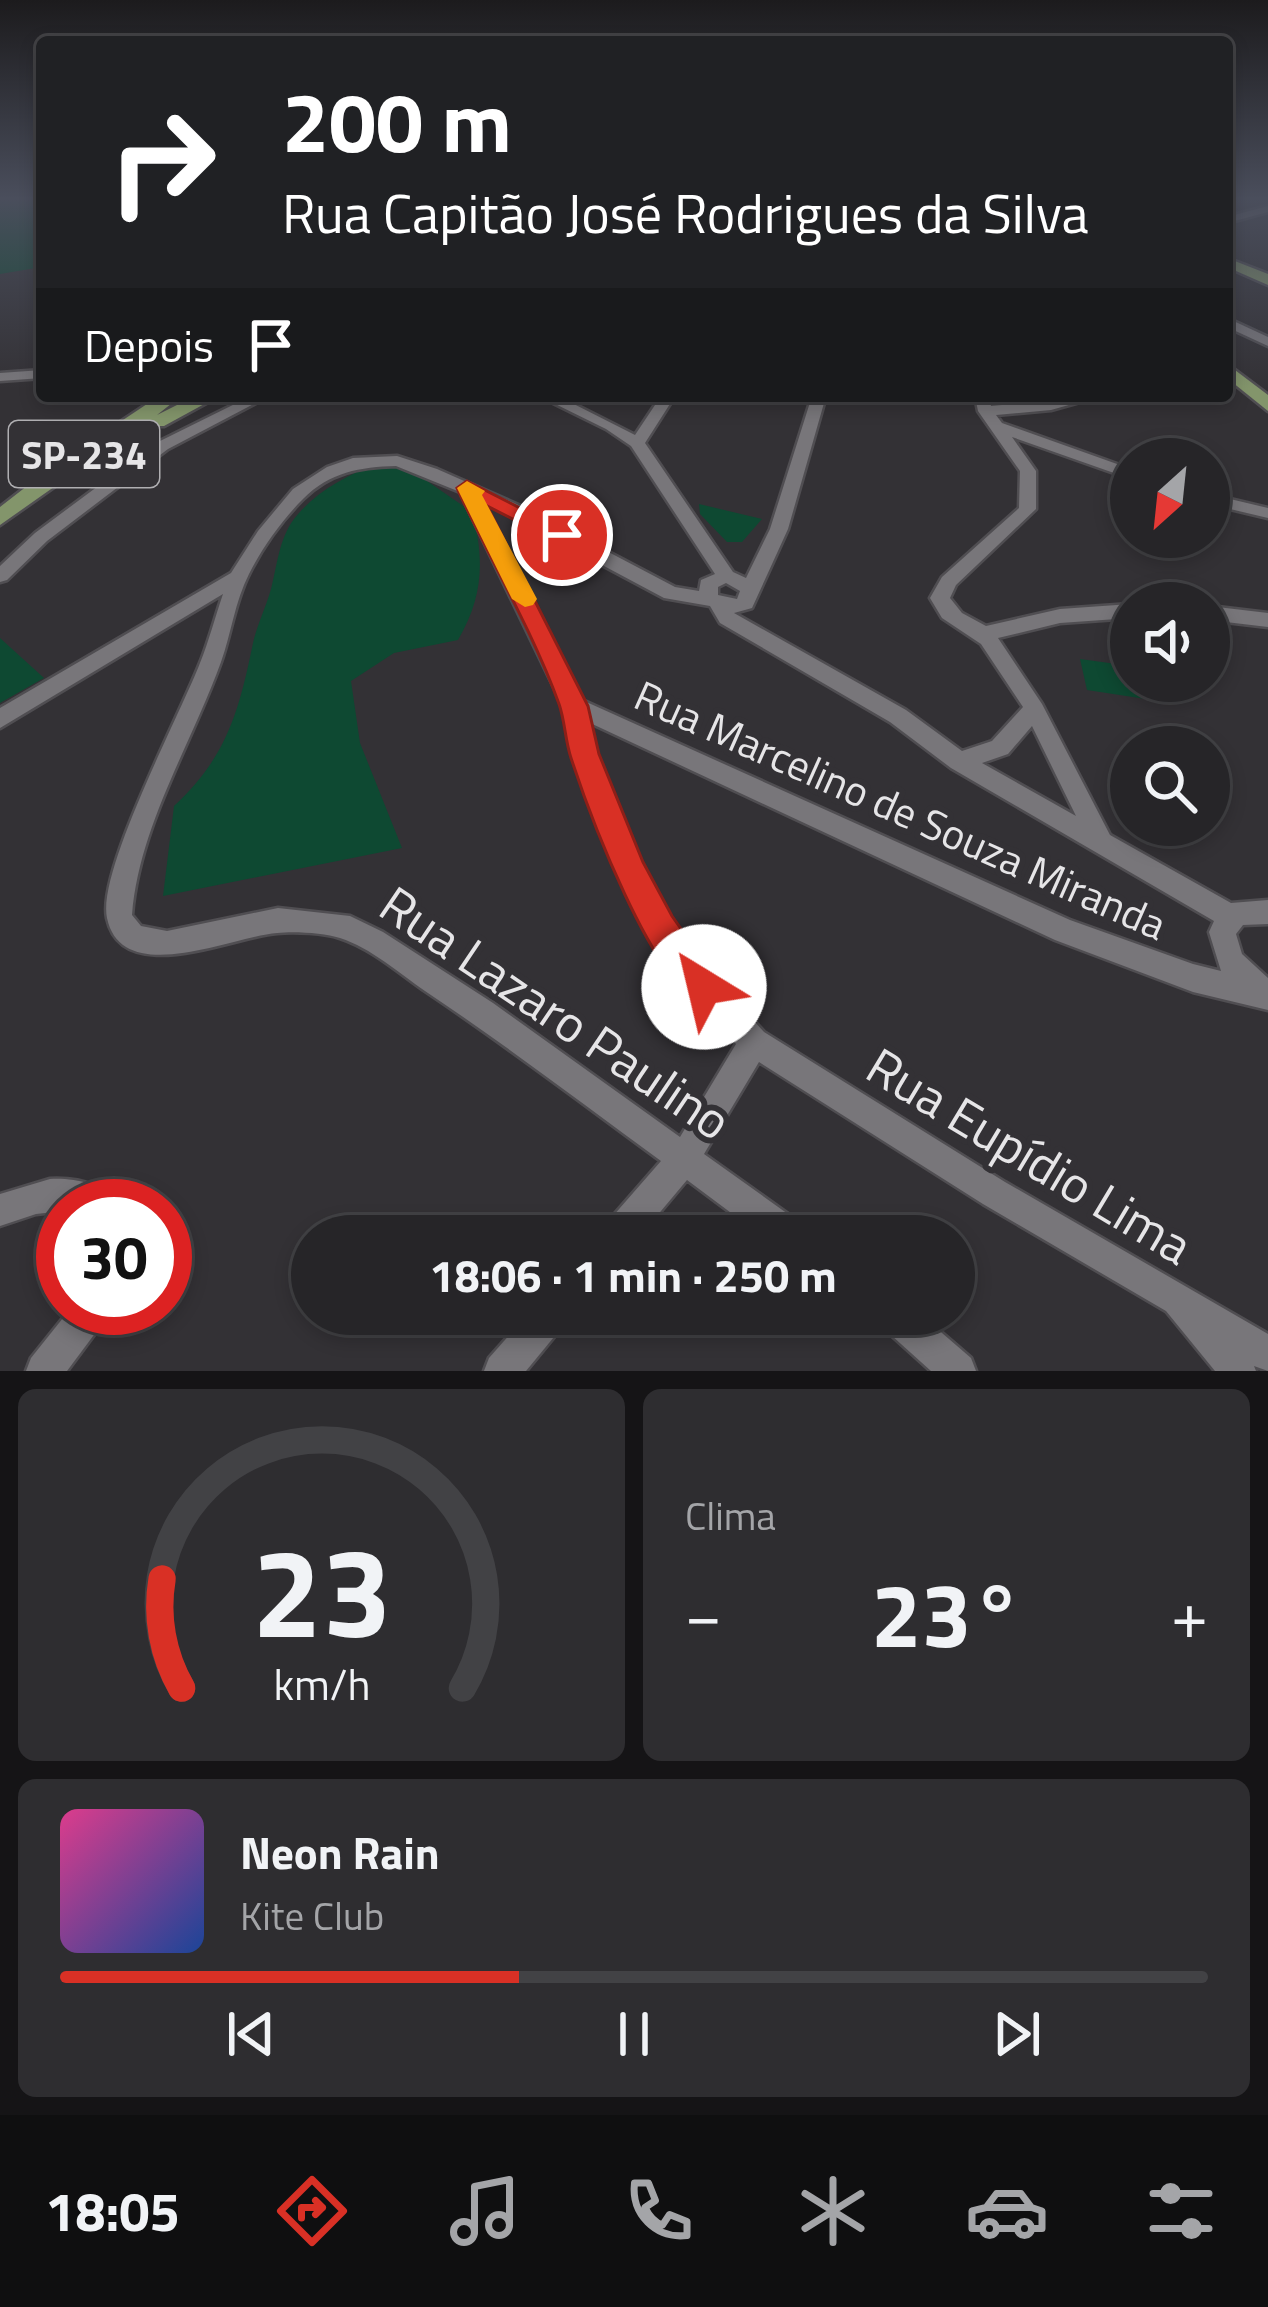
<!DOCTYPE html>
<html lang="pt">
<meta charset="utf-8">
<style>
:root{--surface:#262528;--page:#2e2d30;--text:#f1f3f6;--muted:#a4a5a8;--line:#424245;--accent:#d93025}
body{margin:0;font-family:"Titillium Web",sans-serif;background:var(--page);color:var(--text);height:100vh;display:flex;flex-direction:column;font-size:45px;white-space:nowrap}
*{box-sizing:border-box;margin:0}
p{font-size:39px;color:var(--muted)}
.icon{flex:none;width:66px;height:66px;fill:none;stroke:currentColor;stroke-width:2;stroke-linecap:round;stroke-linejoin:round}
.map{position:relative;height:1371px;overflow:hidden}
.panel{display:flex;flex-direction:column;gap:18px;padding:18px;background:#151416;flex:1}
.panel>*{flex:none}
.guide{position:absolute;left:36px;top:36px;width:1197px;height:366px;border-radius:12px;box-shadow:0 6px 18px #0003,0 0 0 3px var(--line);background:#202124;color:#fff;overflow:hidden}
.needle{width:78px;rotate:207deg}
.controls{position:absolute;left:1110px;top:438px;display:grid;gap:24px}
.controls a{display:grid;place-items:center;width:120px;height:120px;border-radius:50%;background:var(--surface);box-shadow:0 6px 18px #0003,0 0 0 3px var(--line);font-size:60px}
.speed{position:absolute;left:36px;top:1179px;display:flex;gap:24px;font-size:60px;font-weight:700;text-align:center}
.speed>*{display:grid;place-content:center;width:156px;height:156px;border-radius:50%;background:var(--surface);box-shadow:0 6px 18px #0003,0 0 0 3px var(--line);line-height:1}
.speed .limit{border:18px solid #d22;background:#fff;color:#111}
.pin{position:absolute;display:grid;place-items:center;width:102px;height:102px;color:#fff;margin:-51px;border:6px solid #fff;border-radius:50%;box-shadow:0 3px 12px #0007}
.me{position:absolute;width:132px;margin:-66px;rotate:324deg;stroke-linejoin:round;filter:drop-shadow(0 0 9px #0008)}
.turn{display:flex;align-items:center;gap:42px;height:252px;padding:0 48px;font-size:54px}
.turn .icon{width:156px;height:156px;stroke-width:2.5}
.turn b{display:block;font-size:84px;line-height:102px}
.then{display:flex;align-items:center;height:114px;padding:0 48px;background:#0003;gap:24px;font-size:45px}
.big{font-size:90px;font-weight:700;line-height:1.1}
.panel .tile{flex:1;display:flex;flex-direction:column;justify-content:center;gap:18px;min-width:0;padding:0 42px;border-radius:18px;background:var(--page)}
.panel .dial{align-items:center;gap:0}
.dial svg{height:312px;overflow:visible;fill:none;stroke:var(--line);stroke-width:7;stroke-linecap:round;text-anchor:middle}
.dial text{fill:var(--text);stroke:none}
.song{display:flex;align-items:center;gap:36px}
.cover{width:144px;height:144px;border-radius:18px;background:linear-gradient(135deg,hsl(330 70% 55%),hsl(220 70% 35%))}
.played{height:12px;border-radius:6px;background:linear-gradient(90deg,var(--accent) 40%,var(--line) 40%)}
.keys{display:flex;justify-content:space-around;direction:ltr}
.heat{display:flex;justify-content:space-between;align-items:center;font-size:66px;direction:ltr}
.panel .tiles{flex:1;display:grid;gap:18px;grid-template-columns:1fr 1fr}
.tile:last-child{grid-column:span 2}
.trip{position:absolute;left:291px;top:1215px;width:684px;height:120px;border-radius:60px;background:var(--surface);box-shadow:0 6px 18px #0003,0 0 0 3px var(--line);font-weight:700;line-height:120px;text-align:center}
.dock{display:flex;height:192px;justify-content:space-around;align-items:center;background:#0f0f10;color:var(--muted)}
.dock .icon{width:84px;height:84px}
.dock .active{color:var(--accent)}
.dock b{font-size:54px;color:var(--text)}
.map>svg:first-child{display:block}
</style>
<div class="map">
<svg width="1268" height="1371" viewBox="0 0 1268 1371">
<rect width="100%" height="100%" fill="#333135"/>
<g fill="#0e4932">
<path d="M0,197H42V267L0,274Z"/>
<path d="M378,463L414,472L472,512C485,560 483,597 458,640L394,653L351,681L360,743L402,848L163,896L174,806C227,757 239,711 253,643C257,625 266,607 271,589C277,566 279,539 294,519C316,491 346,476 378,463Z"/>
<path d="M699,504L762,519L742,542H727L700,514Z"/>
<path d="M0,638L44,678L0,703Z"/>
<path d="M1080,659L1131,666V681H1165L1172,703L1087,690Z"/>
</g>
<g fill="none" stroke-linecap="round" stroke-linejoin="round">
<defs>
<g id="minor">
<path d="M1268,206V212L1227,223V217Z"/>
<path d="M1227,318L1268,337V346L1227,327Z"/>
<path d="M42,370V378L0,381V373Z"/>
<path d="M251,396H269L168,449L47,541L7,580L0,582V566L35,533L156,443Z"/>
<path d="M539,396H558L635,435L661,396H675L645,443L733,572L746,578L770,529L812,396H826L788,529L752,608L734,613L906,710L962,751L992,741L1023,707L981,644L942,618L930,598L942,577L1019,508L1020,471L978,411L975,396H989L991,406L1101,396L1051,410L996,415L1002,423L1131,469V479L1012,437L1036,471V509L956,585L950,598L962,613L986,626L1060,609L1131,604V618L1060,623L998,638L1042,704L1110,835L1231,903L1268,900V924L1243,925L1236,934L1242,954L1268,978V1010L1193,992L1055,940L588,722L595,754L640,863L669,919L714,977L764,1032L1005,1182L1268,1334V1371L1254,1366L1256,1371H1215L1166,1311L983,1204L759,1062L704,1154L802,1224L807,1236H762L687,1180L640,1236H601L606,1224L661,1161C583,1104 506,1045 425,991C399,973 371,948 340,938C324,933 295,931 277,933C234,936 122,989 107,918C97,871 180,715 200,663C209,641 215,617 223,594L0,728V708L231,573L258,531L293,489L327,467L353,458L397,456L437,469L523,507L675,587L699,591L701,580L715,574L631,446L606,429ZM396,466L460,492L563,706L573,754L620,876L651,937L694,997L736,1044L680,1137L493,1003L383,932L350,916L278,908L167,931L141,926L132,915C139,826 191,745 221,662C231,634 235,601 249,574C262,548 282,520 303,499C330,472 360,467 396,466ZM482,501L664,598L710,606L720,623L890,722L951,768L1214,921L1209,932L1221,971L1193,964L1070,920L582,700ZM726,583L740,591L737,599L718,595V587ZM1032,726L1076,816L982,763L1008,754Z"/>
<path d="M1209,494L1268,508V518L1209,504Z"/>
<path d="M1209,606L1268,613V627L1209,620Z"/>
<path d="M50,1179C74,1178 103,1182 113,1206H63V1211L36,1214L0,1226V1194Z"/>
<path d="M71,1308H111L105,1320L67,1371H26L31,1358Z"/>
<path d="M528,1314H569L563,1326L526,1371H484L489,1358Z"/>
<path d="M875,1314H920L971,1358L976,1371H931L881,1326Z"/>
</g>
<g id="major">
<path d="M1227,258L1268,274V285L1227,267Z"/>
<path d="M1227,364L1268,395V411L1227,378Z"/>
<path d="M159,396H181L157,415L195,396H219L164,426H150L149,420L0,525V507L45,472Z"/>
</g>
</defs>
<use href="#minor" stroke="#504e52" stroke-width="5"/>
<use href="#major" stroke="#504e52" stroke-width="5"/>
<use href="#minor" fill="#78767a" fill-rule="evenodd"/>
<use href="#major" fill="#83956b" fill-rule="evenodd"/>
</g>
<linearGradient id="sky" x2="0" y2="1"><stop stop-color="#1c1b1d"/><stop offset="0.51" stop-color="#4a4e5c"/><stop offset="1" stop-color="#4a4e5c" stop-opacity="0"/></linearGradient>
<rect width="1268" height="389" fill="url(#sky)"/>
<path fill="#d93025" stroke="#8d1f18" stroke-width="3" d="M467,481L573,535L562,542L554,540L487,506L588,706L599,754L643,862L672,916L722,987L716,1000L704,1005C652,984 589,813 571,758C565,740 565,721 559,704C532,630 490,559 457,488Z"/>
<path fill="#f59e0b" d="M467,481L485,491L482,495L537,599L533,605L525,607L512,599L457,488Z"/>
<g text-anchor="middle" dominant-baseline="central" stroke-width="12" stroke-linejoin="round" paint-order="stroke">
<rect fill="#333135" stroke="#b0afb2" stroke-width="3" x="9" y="421" width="150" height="66" rx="9"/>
<g font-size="39" font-weight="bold" fill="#e6e5e7">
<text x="84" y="454">SP-234</text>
</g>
<g font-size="42" fill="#e6e5e7" stroke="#333135">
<text transform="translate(901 809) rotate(24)">Rua Marcelino de Souza Miranda</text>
</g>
<g font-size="51" fill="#e6e5e7" stroke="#333135">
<text transform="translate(556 1012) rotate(34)">Rua Lazaro Paulino</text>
<text transform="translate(1030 1155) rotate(31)">Rua Eupídio Lima</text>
</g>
</g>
</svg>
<div class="controls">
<a><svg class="needle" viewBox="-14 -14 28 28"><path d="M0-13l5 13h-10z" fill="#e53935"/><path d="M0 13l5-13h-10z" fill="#a4a5a8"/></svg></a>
<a><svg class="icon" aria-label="sound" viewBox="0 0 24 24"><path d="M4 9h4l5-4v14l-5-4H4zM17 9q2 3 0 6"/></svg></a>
<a><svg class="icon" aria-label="search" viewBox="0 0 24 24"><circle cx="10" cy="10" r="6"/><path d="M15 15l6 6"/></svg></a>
</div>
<div class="speed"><div class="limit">30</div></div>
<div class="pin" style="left:562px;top:535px;background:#d93025"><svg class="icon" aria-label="arrive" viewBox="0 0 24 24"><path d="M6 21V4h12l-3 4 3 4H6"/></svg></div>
<svg class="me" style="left:704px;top:987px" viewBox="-20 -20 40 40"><circle r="19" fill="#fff"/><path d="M0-13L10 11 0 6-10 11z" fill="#d93025"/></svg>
<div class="trip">18:06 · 1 min · 250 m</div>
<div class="guide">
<div class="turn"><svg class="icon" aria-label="right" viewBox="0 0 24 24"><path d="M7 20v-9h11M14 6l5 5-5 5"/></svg><div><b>200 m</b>Rua Capitão José Rodrigues da Silva</div></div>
<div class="then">Depois<svg class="icon" aria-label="arrive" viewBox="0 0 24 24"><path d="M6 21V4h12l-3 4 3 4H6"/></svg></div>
</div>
</div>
<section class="panel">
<div class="tiles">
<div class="tile dial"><svg viewBox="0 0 100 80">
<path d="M14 69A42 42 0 1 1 86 69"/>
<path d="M14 69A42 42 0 0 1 9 41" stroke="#d93025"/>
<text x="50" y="56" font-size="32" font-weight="700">23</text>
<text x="50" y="72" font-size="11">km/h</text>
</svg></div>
<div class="tile"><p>Clima</p>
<div class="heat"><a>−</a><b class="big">23°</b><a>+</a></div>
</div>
<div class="tile">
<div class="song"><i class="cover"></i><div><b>Neon Rain</b><p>Kite Club</p></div></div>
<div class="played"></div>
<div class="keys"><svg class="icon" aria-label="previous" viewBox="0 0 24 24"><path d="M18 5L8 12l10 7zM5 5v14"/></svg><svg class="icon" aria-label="pause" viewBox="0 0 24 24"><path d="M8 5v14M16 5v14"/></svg><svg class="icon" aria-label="next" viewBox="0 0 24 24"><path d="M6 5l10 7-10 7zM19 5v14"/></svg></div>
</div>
</div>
</section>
<nav class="dock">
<b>18:05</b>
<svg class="icon active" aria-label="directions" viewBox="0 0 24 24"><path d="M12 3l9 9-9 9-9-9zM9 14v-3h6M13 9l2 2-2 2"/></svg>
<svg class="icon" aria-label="music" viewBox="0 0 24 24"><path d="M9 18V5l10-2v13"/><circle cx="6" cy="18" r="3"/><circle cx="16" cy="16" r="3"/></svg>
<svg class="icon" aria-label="phone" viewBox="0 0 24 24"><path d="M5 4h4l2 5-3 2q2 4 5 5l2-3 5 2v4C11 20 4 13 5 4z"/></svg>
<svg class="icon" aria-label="climate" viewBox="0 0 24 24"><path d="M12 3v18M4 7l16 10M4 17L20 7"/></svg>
<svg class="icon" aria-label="car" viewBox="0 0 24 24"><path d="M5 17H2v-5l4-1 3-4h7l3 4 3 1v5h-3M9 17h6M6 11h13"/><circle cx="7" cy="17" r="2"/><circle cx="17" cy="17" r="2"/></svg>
<svg class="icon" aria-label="filters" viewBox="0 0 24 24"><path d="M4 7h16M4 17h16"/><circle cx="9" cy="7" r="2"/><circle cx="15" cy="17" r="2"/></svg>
</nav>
